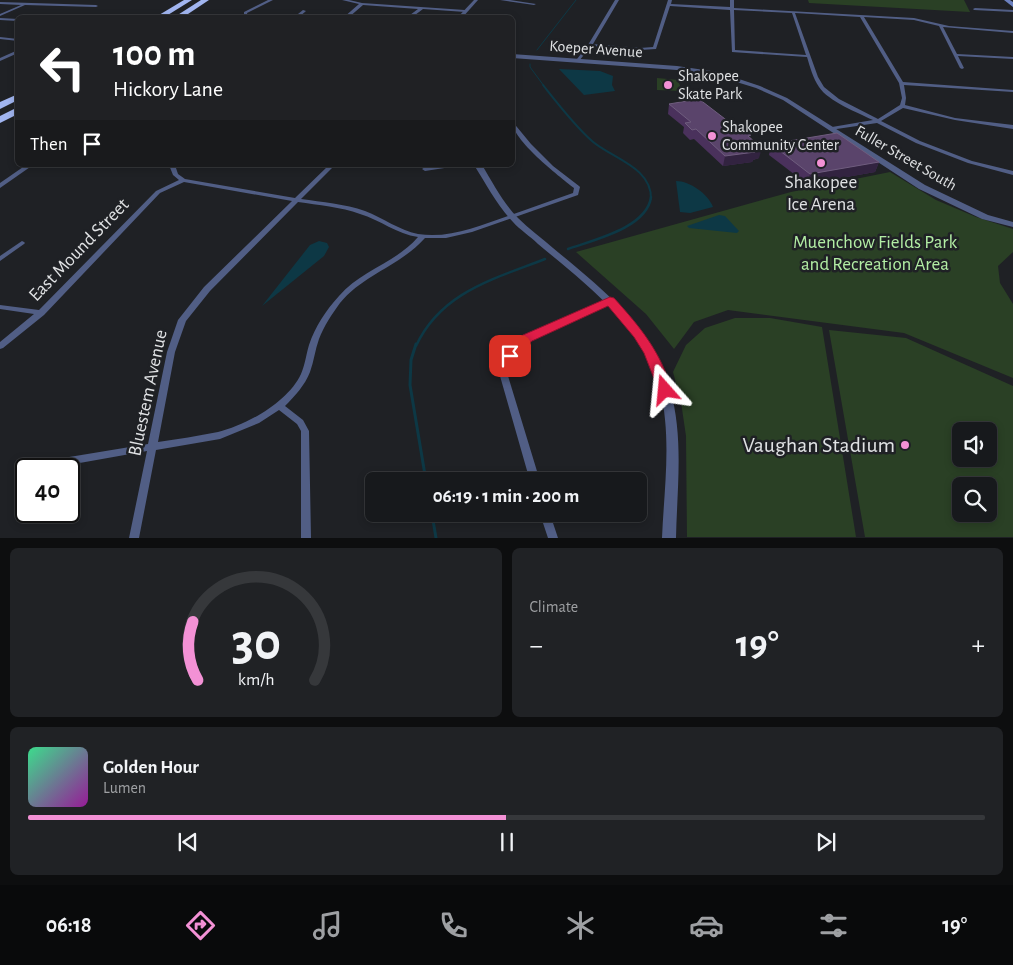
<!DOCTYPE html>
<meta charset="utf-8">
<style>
:root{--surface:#17191c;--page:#202225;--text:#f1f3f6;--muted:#9ea0a3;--line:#36383b;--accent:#f391d5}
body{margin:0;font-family:"Alegreya Sans",sans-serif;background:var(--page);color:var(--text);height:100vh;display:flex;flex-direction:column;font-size:19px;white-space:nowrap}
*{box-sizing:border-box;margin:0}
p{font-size:16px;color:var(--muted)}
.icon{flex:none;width:28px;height:28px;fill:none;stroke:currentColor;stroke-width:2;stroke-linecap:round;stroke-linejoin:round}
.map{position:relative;height:538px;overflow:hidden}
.details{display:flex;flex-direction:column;gap:10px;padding:10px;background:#0d0e0f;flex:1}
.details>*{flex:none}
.banner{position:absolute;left:15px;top:15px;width:500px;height:152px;border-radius:8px;box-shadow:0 2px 8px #0003,0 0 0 1px var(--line);background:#202124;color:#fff;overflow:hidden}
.tools{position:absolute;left:952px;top:422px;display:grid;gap:10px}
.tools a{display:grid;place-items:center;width:45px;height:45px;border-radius:8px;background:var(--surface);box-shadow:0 2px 8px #0003,0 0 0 1px var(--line);font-size:25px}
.speed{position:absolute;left:15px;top:458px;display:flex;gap:10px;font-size:25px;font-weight:700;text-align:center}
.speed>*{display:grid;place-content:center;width:65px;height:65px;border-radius:50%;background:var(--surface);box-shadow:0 2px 8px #0003,0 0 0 1px var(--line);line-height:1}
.speed .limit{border:2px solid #111;border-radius:8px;background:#fff;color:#111}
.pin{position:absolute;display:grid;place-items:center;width:42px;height:42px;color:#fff;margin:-21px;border-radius:10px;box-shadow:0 2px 8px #0006}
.me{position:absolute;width:55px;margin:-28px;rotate:342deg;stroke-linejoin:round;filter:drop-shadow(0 0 4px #0008)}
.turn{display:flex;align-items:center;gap:18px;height:105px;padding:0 15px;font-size:22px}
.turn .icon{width:65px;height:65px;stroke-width:2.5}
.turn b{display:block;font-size:35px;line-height:42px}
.then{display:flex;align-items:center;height:48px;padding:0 15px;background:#0003;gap:10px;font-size:19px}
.big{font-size:38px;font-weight:700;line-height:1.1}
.details .tile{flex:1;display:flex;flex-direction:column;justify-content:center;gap:8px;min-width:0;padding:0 18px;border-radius:8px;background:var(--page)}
.details .dial{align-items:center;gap:0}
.dial svg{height:130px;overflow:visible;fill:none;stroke:var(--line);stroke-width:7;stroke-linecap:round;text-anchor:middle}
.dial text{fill:var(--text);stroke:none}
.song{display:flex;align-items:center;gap:15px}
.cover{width:60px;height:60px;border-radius:8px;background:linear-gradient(135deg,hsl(150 70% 55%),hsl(300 70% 35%))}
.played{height:5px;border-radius:2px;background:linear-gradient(90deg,var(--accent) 50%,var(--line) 50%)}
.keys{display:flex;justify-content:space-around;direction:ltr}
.heat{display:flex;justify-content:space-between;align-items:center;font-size:28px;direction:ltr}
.details .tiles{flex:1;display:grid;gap:10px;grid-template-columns:1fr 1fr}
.tile:last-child{grid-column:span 2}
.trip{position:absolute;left:365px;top:472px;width:282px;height:50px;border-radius:8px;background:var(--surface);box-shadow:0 2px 8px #0003,0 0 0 1px var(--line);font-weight:700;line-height:50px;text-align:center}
.menu{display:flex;height:80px;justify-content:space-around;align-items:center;background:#090a0b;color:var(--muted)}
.menu .icon{width:35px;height:35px}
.menu .active{color:var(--accent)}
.menu b{font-size:22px;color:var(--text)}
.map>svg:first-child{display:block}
</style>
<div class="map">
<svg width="1013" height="538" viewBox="0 0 1013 538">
<rect width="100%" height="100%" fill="#1f2125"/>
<g fill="#2a4025" fill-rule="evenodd">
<path d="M808,0H964L970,12L809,3Z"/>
<path d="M657,78L678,80L682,91L657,90Z"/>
<path d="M890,172L936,200L976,217L1013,229V252L998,266L1000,283L1013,304V378L904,333L728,310L694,322L674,349L646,314L576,252L791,192Z"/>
<path d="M735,318H770L822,327L856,537H687L686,436L681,402L673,372L686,345L705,328Z"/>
<path d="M829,330L906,338L1013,386V537H865ZM961,431H989V459H961ZM961,486H989V514H961Z"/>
</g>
<g fill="#0d3845">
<path d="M559,69L600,71L613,76L612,85L615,91L584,95Z"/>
<path d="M676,181C690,181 708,194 713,207L690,213L680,212Z"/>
<path d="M719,215L725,216L739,231L737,233L689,228L687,226Z"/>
<path d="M319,241L327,243L329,247L324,256L262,306L310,245Z"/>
</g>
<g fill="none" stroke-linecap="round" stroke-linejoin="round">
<g stroke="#0d3845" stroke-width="1">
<path d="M537,50L576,0"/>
<path d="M530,64V67L544,86"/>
</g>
<path stroke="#0d3845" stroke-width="2" d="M543,85C558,104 574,125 592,141C611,158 652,167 651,199"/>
<g stroke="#0d3845" stroke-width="2.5">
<path d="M568,249C593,240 647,228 651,197"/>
<path d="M416,346C441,292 494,279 545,259"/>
</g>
<g stroke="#0d3845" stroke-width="3">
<path d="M416,344L411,360L410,385L426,481"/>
<path d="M432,514L436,538"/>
</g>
<g fill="#515e85" fill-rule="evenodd">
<path d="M268,0H273L247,13L248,18H244V12Z"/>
<path d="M342,0H349L362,3L465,10L467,11L465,12L423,9L411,18H406L418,9L363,5L348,18H343L359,4Z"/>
<path d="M500,0H510L536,4L534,5Z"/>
<path d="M615,0H619L593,44L640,48L653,47L668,0H672L671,4L730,7V0H734V8L914,18L949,26L1013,31V33L943,27L957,54L1013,57V59L958,56L964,68L962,69L960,68L939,26L914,20L864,17L903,82L1013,90V92L904,85L906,98L905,105L955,118L1013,125V129L955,120L903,108L881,121L920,141L972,161L1013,171V175L968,163L916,143L877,123L830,130L829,129L832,127L873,120C858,113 828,101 819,87C813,78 810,67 807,57L732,52L730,10L670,6L656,49L640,50L591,46L579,61H577V59L588,45ZM734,10L792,13L806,55L735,50ZM795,13L860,17L899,83L902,98L900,105L878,119L839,99L824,87L818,77Z"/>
<path d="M0,2L96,5L98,6L96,7L25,5L0,16V14L21,5L0,4Z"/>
<path d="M975,8L1013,10V12L974,10L973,9Z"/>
<path d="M303,10L306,11L298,18H293Z"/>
<path d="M0,37L18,39V41L0,39Z"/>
<path d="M18,50V53L0,61V58Z"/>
<path d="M512,121L531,144L553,166L579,186L580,187L578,195L472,232L446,238H425C400,266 364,274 340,303C332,314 324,326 319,339C315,350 314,361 310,372C305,385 295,396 285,406L303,420L309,431L311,538H301V431L297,424L279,410L259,423L220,439L156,450L139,538H129L147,451L46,469H36L34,466L36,463L39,462L148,444L167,352L178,320L204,287L292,201L184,182L160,193L44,315L3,348L0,349V342L34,314L0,309V305L39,310L156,191L179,180L173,175L169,165H175L178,174L185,179L295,198L329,165H335L301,199C322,202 345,204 365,211C383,218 399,230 418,234C449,239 479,226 508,216C530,208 551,201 573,193L574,188C559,176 512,140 512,121ZM298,202C318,205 341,207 360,214C380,220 397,234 418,237C396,263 361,270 339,296C326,310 315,327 309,345C306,355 305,365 301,374C288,402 247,425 218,432C198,436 178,439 158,442L175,352L186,321L210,291Z"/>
<path d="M26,165H33L0,188V183Z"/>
<path d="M440,165H454L451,167L425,171L422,169L425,167Z"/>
<path d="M22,241L24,242L25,243L24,244L0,261V256Z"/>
<path d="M607,299H610L614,301L613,303L530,340L521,348L514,357L508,376L540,481H530L500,376L507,354L515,344L524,336Z"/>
<path d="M540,514H550L558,538H548Z"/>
</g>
<g fill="#515e85" fill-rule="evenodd">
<path d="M474,0H478L462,18H457Z"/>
<path d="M0,18L18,19V21L0,20Z"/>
<path d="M512,54L677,66L718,72L760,86L787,98L925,185L988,215L1013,222V227L982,219L919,189L783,100L756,88L717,76L677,70L512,58Z"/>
<path d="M474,165H482C493,183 503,203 518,218C529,229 542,238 553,248C601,288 652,327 670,389C684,437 677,489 676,538H662C664,489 672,438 660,390C643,326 587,285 538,244C530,236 520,230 513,222C497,205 486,184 474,165Z"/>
</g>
<path fill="#6b80bf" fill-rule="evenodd" d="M1004,0H1010L1013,2V7Z"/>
<g fill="#a1b5f0" fill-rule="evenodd">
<path d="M184,0H192L163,18H154Z"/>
<path d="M201,0H209L182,18H173Z"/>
<path d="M18,94V100L0,109V102Z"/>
<path d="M18,107V114L0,123V116Z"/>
</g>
</g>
<g fill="#4a315c">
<path d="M669,104L750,138L759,158L753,160L752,162L723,166L694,139L690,140L683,133L684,127L668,114Z"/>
<path d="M771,144L879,162L875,172L807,184L769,155Z"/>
</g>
<g fill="#322340">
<path d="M762,148L759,158L753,160L752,162L723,166L725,156Z"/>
<path d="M879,162L875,172L807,184L810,174Z"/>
</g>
<g fill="#5a446b" stroke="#6f5d7e">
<path d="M699,99L729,122L733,121L751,135L748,136L762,148L753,150L755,152L725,156L696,129L692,130L685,123L691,122L669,104Z"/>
<path d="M837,133L879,162L810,174L771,144Z"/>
</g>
<path fill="#e11d48" stroke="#92132f" d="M610,297L614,298C641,328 660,351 672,390L670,394L665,395L660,394L644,353L634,337L608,306L532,341L522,349L515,360H506L504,356C509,347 515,341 523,335Z"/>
<g fill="#f391d5" stroke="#1f2125" stroke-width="2">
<circle cx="668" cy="85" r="5"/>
<circle cx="712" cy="136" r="5"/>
<circle cx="821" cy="163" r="5"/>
<circle cx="905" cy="445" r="5"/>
</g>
<g text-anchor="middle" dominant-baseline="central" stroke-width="5" stroke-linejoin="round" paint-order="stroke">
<g font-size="16" fill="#e0e2e4" stroke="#1f2125">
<text transform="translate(596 49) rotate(4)">Koeper Avenue</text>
<text transform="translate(906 158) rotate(30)">Fuller Street South</text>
</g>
<g font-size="16" fill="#e0e2e4" stroke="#1f2125" text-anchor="start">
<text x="678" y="76">Shakopee<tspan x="678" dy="18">Skate Park</tspan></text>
<text x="722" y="127">Shakopee<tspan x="722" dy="18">Community Center</tspan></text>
</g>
<g font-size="19" fill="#e0e2e4" stroke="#1f2125">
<text x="821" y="182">Shakopee<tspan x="821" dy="22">Ice Arena</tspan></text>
</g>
<g font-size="19" fill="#b2eda4" stroke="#1f2125">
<text x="875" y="242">Muenchow Fields Park<tspan x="875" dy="22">and Recreation Area</tspan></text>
</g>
<g font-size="19" fill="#e0e2e4" stroke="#1f2125">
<text transform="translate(79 250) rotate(-46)">East Mound Street</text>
<text transform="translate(148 393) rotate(-78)">Bluestem Avenue</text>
</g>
<g font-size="22" fill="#e0e2e4" stroke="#1f2125" text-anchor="end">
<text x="895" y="445">Vaughan Stadium</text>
</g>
</g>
</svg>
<div class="tools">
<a><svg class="icon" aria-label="sound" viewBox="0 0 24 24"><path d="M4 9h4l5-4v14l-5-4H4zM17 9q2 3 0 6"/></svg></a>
<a><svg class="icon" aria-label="search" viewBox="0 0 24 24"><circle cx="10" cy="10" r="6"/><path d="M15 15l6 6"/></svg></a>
</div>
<div class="speed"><div class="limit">40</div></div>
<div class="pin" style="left:510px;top:356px;background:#d93025"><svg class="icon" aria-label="arrive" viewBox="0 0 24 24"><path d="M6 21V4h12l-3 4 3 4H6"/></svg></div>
<svg class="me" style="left:665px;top:390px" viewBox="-20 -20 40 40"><path d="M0-17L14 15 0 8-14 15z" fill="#e11d48" stroke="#fff" stroke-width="4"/></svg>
<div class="trip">06:19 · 1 min · 200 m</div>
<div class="banner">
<div class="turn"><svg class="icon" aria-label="left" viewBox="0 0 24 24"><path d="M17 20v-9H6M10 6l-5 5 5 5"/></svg><div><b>100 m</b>Hickory Lane</div></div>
<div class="then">Then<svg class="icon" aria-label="arrive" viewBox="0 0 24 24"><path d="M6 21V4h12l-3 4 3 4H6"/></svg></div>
</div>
</div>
<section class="details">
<div class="tiles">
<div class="tile dial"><svg viewBox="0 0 100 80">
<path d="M14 69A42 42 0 1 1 86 69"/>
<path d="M14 69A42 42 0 0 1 11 33" stroke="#f391d5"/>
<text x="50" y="56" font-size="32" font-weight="700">30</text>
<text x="50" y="72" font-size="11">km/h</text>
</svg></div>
<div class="tile"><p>Climate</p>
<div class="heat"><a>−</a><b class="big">19°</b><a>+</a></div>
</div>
<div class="tile">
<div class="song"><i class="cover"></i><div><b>Golden Hour</b><p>Lumen</p></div></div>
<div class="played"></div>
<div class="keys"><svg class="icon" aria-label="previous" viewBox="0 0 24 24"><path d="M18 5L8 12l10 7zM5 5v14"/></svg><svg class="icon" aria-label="pause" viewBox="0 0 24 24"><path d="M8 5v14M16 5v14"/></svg><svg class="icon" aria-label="next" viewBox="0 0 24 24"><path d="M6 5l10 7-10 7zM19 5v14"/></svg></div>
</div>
</div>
</section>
<nav class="menu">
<b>06:18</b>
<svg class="icon active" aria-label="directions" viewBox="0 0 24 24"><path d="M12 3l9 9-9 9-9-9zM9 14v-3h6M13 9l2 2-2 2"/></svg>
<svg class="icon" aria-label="music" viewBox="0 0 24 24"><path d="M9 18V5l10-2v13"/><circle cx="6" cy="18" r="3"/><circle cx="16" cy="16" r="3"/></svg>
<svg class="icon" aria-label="phone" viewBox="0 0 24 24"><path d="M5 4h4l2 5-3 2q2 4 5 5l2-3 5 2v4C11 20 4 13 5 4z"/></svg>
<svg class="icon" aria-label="climate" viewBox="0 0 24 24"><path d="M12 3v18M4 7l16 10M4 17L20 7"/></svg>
<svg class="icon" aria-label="car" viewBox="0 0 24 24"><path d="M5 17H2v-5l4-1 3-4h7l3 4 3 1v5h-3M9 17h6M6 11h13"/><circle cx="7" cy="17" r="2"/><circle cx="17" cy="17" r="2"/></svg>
<svg class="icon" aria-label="filters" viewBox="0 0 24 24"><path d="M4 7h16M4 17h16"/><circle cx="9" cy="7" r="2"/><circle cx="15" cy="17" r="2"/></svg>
<b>19°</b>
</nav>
